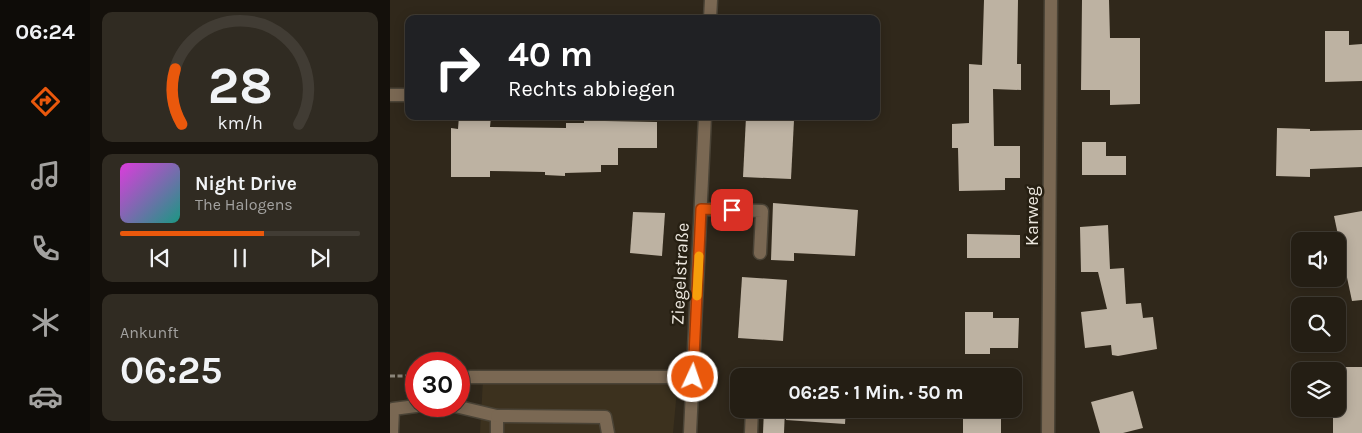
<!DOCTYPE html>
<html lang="de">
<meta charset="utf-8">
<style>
:root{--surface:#241e14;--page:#302b22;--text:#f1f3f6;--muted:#a3a2a0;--line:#413c34;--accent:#ea580c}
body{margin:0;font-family:Karla,sans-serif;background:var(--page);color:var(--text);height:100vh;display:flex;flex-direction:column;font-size:19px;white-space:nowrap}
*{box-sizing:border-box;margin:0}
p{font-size:16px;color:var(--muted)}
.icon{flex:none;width:28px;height:28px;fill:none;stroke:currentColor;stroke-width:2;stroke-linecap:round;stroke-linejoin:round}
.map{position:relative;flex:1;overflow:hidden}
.sheet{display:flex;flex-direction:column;gap:12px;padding:12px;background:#14100b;width:300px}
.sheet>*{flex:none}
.banner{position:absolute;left:15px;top:15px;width:475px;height:105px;border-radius:10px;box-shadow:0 2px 12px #0003,0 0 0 1px var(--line);background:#202124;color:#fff;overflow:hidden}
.tools{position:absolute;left:901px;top:232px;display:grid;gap:10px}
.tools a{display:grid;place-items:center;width:55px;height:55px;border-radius:10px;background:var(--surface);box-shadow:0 2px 12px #0003,0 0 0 1px var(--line);font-size:25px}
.speed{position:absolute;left:15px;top:352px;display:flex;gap:10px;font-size:25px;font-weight:700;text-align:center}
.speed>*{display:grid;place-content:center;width:65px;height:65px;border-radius:50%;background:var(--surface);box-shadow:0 2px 12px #0003,0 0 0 1px var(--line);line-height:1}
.speed .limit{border:8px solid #d22;background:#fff;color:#111}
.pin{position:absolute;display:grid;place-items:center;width:42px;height:42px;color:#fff;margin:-21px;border-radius:10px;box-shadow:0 2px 8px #0006}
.me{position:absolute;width:55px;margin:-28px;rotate:3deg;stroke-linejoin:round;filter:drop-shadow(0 0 4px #0008)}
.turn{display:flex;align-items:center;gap:18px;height:105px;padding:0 20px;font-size:22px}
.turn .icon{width:65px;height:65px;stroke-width:2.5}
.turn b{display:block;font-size:35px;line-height:42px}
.big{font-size:38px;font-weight:700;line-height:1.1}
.sheet .tile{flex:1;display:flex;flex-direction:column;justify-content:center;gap:8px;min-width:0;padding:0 18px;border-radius:10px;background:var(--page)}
.sheet .dial{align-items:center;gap:0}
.dial svg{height:130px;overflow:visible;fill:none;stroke:var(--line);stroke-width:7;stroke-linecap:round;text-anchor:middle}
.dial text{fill:var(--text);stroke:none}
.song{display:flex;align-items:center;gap:15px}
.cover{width:60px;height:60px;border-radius:8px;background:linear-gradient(135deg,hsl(300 70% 55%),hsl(170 70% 35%))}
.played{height:5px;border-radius:2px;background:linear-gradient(90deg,var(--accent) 60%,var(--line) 60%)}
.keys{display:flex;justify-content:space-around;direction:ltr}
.trip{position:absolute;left:340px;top:368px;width:292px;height:50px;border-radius:10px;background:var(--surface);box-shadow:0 2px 12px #0003,0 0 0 1px var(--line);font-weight:700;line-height:50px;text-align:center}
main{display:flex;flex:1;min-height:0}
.tab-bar{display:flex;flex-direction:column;width:90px;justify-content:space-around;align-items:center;background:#0e0c08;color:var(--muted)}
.tab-bar .icon{width:35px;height:35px}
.tab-bar .current{color:var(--accent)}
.tab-bar b{font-size:22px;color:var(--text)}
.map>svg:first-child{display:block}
</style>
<main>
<nav class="tab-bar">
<b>06:24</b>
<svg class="icon current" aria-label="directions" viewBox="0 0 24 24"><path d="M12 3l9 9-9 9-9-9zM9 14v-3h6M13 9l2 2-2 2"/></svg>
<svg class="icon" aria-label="music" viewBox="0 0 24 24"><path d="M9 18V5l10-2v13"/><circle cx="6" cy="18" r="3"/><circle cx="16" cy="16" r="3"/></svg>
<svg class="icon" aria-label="phone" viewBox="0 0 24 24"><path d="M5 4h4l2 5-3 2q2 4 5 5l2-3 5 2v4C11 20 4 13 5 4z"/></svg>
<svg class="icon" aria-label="climate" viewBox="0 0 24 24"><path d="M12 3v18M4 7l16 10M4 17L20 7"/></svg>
<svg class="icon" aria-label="car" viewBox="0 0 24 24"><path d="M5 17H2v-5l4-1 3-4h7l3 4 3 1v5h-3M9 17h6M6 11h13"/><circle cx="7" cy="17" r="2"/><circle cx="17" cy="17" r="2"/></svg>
</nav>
<section class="sheet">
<div class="tile dial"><svg viewBox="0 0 100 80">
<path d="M14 69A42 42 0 1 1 86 69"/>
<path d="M14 69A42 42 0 0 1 10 35" stroke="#ea580c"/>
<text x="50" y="56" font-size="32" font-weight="700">28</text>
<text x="50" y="72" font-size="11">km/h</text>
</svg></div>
<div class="tile">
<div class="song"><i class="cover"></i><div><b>Night Drive</b><p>The Halogens</p></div></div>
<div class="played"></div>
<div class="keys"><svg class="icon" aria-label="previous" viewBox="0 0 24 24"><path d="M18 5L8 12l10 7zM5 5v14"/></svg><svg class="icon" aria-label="pause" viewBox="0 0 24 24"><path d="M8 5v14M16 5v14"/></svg><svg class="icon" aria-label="next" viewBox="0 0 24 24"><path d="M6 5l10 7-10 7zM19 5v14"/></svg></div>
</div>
<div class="tile"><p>Ankunft</p><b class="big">06:25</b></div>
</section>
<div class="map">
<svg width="972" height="433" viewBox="0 0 972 433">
<rect width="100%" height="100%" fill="#30281b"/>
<path fill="#3c311e" d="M288,379L283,433H90L93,380Z"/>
<g fill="#bdb2a2">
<path d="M594,0H628L627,64H631V90L603,89L604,146H630V178H615V190L569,191L568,148H562V124L579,123V64L592,65Z"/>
<path d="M692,0H719L720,38H750V104L720,105V90H691Z"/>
<path d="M935,31H959V45L972,44V81L935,82Z"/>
<path d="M69,116H101L100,127L176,128V123H194V116H215V121L267,122V148H228V165H211V172L175,173V176L155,175V172L100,171V177H61V128L68,129Z"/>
<path d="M356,117L404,120L401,179L353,177Z"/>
<path d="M887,128L920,129V131L972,130V167L920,169V177L886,176Z"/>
<path d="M692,142H716V156H736V175H692Z"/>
<path d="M383,203L468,210L465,256L404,253V261L381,260Z"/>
<path d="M972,211V300L962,301L944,216Z"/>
<path d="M243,212L275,213L272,256L240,253Z"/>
<path d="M718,225L720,269L734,268L736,304L751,303L753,318L763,317L767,349L728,356L722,355L721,345L695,348L691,312L717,309L708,272H691L690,227Z"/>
<path d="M577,234L630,235V258H577Z"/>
<path d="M352,277L397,280L393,341L348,338Z"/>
<path d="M575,312H603V318H629L628,348H600V354H575Z"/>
<path d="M943,367H972V433H943V409H948V371H943Z"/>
<path d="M743,391L753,428L733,433H710L701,402Z"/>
<path d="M374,409H395L394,433H373Z"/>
<path d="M397,409H456L455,424L396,420Z"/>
<rect x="573" y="409" width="38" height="24"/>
</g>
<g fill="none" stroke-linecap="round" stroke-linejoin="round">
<defs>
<g id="minor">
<path d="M320,19L321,0"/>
<path d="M0,95H19"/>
<path d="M311,209L372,211L370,253"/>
<path d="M80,377H303"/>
<path d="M65,406L107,416V433"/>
<path d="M107,416L215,417L218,433"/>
<path d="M2,433L3,409L26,406"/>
<path d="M300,433L315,116"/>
<path d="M361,433L362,409"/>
<path d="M658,433L661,0"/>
</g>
</defs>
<use href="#minor" stroke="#4a4336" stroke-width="15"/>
<path stroke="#8a8479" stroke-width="3" stroke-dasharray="5 2.5" stroke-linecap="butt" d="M0,376H26"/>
<use href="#minor" stroke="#7a6853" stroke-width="12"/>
</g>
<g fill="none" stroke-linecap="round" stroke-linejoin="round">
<defs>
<path id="route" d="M303,377L311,209L342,210"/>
</defs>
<use href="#route" stroke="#983908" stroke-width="12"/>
<use href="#route" stroke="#ea580c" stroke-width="9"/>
<path stroke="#f59e0b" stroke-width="9" d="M307,296L309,256"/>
</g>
<g text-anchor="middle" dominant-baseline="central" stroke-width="5" stroke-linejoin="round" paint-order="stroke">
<g font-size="18" fill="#ece7de" stroke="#261f12">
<text transform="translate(642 216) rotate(-90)">Karweg</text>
<text transform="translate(290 274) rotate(-87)">Ziegelstraße</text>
</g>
</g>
</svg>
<div class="tools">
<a><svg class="icon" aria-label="sound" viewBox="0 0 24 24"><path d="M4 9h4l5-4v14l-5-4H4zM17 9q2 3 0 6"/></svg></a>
<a><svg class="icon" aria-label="search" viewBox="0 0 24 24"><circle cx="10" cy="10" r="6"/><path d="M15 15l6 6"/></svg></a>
<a><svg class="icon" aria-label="layers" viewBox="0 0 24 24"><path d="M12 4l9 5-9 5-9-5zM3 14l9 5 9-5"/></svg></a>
</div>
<div class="speed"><div class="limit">30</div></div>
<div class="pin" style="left:342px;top:210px;background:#d93025"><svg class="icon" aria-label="arrive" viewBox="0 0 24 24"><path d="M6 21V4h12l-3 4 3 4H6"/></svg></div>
<svg class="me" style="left:303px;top:377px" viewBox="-20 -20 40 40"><circle r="17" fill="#ea580c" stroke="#fff" stroke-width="3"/><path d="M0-11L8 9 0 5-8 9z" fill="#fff"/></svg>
<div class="trip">06:25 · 1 Min. · 50 m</div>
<div class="banner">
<div class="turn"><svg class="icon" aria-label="right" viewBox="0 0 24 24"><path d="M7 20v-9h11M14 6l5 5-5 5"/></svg><div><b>40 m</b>Rechts abbiegen</div></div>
</div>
</div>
</main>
